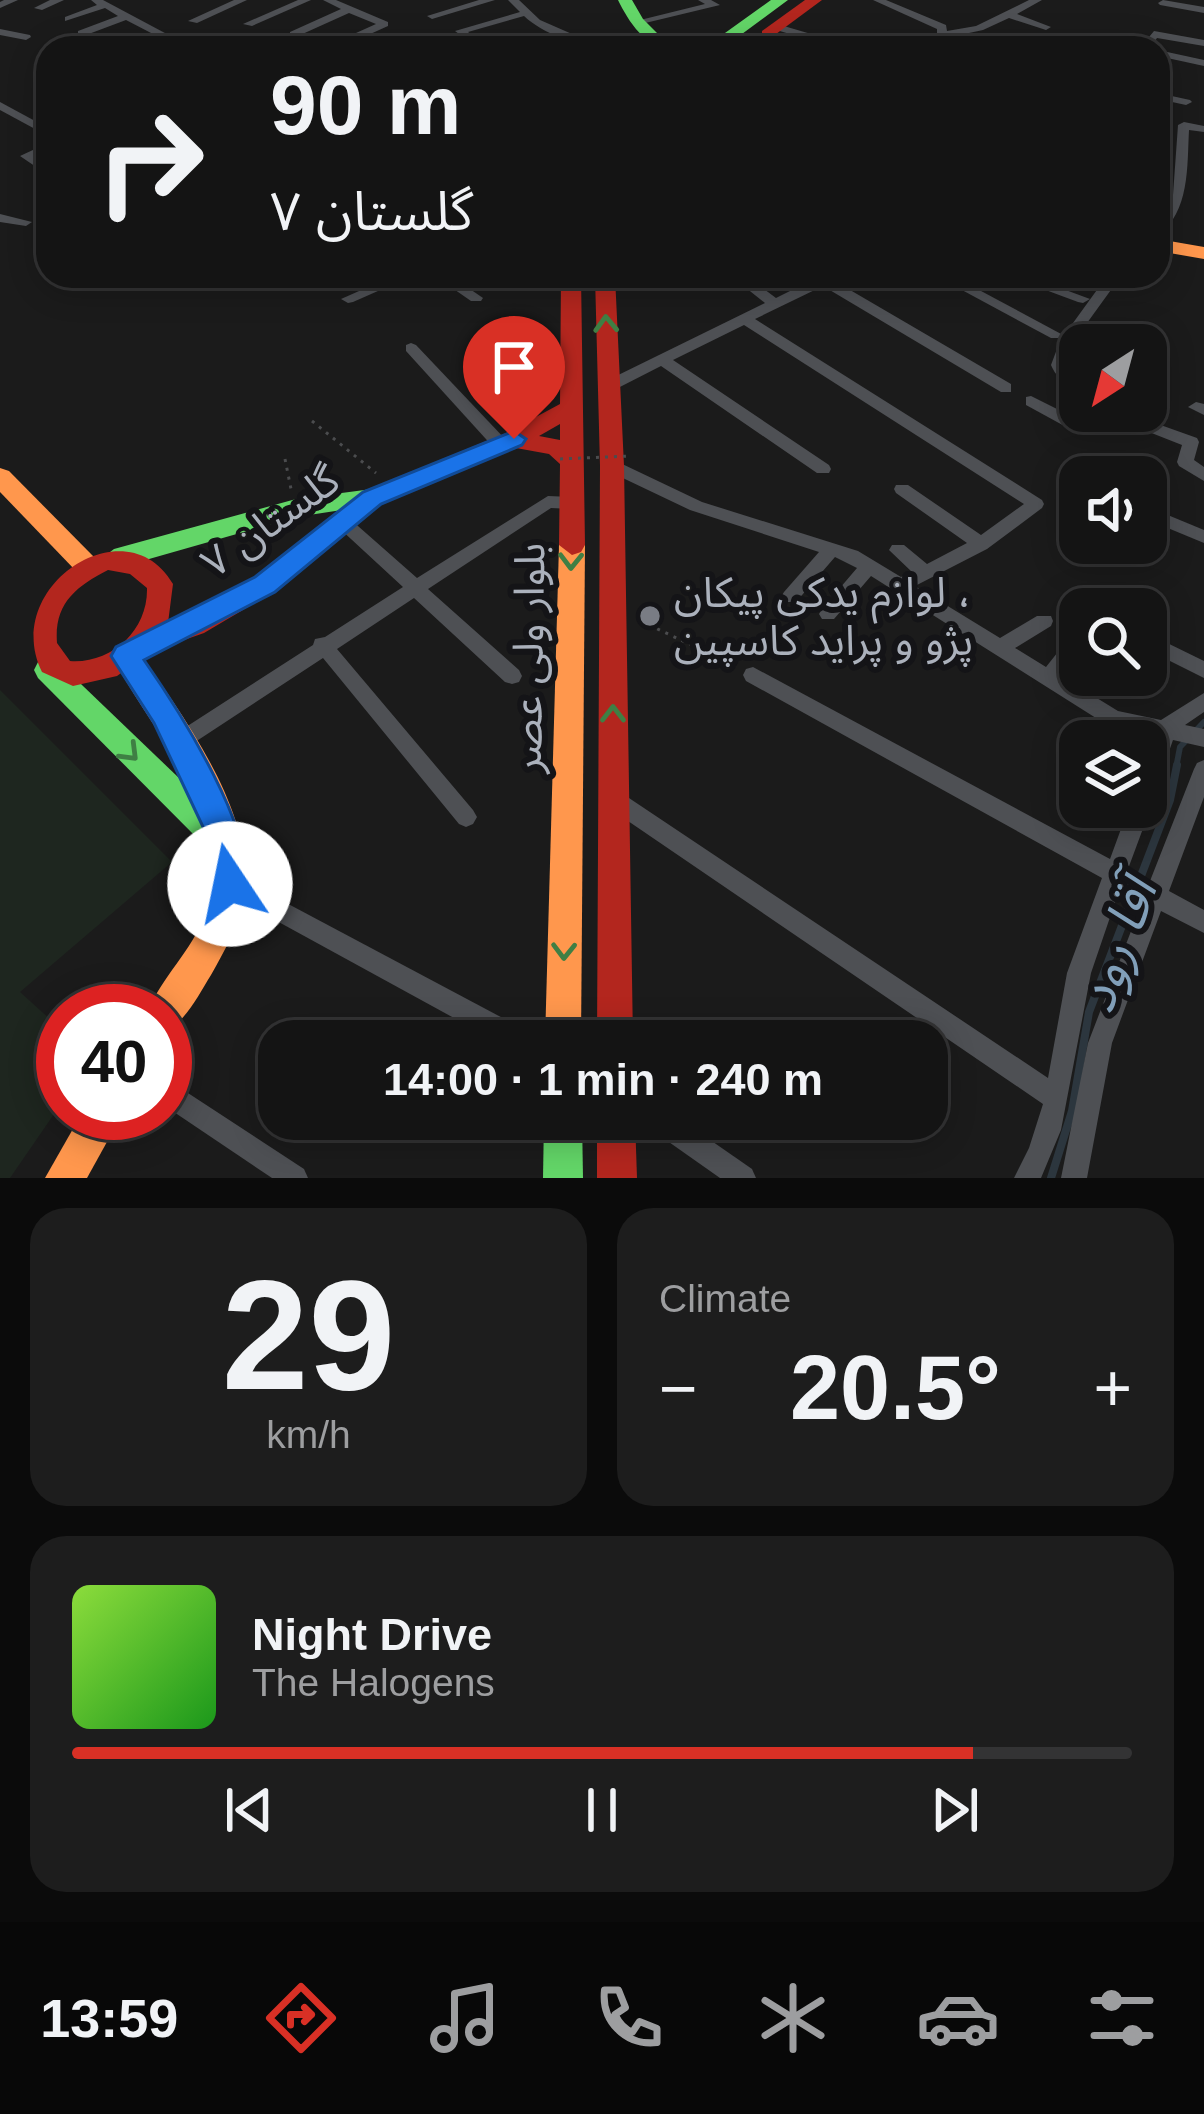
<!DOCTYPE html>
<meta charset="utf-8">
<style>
:root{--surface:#141414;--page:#1d1d1d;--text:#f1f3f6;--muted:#9d9ea0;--line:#333334;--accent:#d93025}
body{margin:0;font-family:Arial,"Noto Sans Arabic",sans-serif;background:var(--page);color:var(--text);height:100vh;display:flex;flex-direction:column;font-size:45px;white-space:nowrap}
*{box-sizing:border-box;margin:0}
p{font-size:39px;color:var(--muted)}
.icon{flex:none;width:66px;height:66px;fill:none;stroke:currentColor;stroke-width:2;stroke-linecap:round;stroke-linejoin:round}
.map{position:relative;height:1178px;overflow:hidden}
.sheet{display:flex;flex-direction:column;gap:30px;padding:30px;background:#0b0b0b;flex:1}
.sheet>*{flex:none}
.banner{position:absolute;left:36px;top:36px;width:1134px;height:252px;border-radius:36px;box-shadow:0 6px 30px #0003,0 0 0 3px var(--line);background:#141414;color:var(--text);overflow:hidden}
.needle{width:78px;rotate:216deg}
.fabs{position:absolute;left:1059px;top:324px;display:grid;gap:24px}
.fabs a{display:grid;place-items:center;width:108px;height:108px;border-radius:24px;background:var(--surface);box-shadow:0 6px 30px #0003,0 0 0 3px var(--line);font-size:60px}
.speed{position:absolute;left:36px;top:984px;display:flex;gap:24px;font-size:60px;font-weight:700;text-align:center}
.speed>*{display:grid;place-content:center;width:156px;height:156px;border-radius:50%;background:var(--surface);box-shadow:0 6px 30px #0003,0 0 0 3px var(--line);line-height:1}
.speed .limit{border:18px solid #d22;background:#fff;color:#111}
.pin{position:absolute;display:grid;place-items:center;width:102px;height:102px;color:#fff;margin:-123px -51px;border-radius:50% 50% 50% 0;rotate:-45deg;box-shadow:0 0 12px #0007}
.pin .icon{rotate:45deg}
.me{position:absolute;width:132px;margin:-66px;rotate:349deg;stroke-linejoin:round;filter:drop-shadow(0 0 9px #0008)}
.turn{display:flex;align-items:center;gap:42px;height:252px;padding:0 36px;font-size:54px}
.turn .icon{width:156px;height:156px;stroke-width:2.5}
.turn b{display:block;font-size:84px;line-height:102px}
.big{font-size:90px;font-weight:700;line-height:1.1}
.sheet .card{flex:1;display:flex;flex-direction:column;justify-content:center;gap:18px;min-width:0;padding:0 42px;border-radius:36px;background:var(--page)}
.sheet .dial{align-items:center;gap:0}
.dial b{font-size:156px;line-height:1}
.song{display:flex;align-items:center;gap:36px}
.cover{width:144px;height:144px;border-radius:18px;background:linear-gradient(135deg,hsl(90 70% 55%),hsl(120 70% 35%))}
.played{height:12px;border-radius:6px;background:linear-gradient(90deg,var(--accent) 85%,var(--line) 85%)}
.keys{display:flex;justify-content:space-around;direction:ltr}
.heat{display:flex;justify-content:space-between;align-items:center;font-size:66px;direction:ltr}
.sheet .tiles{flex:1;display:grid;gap:30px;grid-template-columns:1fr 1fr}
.card:last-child{grid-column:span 2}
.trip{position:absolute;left:258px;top:1020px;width:690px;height:120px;border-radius:36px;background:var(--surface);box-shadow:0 6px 30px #0003,0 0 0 3px var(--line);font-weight:700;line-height:120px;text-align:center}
.dock{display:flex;height:192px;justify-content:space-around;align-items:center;background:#080808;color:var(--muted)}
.dock .icon{width:84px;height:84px}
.dock .active{color:var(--accent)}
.dock b{font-size:54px;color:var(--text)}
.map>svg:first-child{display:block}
</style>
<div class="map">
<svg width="1204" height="1178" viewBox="0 0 1204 1178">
<rect width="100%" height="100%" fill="#1b1b1b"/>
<path fill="#1e261f" d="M0,690L172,862L20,992L63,1031V1101L10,1178H0Z"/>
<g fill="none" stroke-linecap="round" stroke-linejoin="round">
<path stroke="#2c363e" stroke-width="6" d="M1176,768L1180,747L1204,722"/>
<path stroke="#2c363e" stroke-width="8" d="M1051,1178L1072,1111L1089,1012L1170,800L1177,765"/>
<g stroke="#4b4c4e" stroke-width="3" stroke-dasharray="3 6" stroke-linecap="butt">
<path d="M312,421L376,473"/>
<path d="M285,459L291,489"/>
<path d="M641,621L735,666"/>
</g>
<g fill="#4e5054" fill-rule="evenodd">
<path d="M4,0H18L0,8V2Z"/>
<path d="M50,0H64L42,10L34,8Z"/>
<path d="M91,0H103L193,48H180L126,20L86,35H78V31L118,16L105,8L65,21V17L97,5Z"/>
<path d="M234,0H247L197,23L188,21Z"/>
<path d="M298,0H311L252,26L243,24Z"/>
<path d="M323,0H336L388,22V26L368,35L387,48H375L356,37V33L376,24L349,13L298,36H290V32L341,9Z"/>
<path d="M479,0H495L432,19L427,16Z"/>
<path d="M508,0H519L540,20L604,48C580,48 542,33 524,16L468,32L490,48H478L455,31L520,12Z"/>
<path d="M698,0H711L720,5L637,25L632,22L705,4Z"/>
<path d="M873,0H886L946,25L947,31L976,26L1029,0H1042L1017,14L1051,27L1046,30L1009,18L983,30L955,36L997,48H980L948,40V37L930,48H918L937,34V29Z"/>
<path d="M1163,0L1204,7V13L1160,5L1158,3Z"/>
<path d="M777,24L852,46L853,48H837L773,29L772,27Z"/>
<path d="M0,29L30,35L31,37L26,40L0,35Z"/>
<path d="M1154,31L1204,40V46L1157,38L1150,48H1140Z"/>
<path d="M236,36L241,39L240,41L225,48H211Z"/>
<path d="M1158,50L1204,60V66L1158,56Z"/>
<path d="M1158,93L1190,100L1192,102L1186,105L1158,99Z"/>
<path d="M0,102L48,128V136L0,110Z"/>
<path d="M1184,122L1204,126V132L1189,130C1187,167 1190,211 1158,236V221L1173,195L1178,125Z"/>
<path d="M48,143V151L35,156L48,164V171H42L20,156Z"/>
<path d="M0,214L32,222L26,226L0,222Z"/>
<path d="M42,240L48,241V249L35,244Z"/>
<path d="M393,276H412L353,302L348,303L341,299Z"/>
<path d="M435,276H451L483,298L481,301H471Z"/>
<path d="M539,276H556L577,290L575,293H565Z"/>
<path d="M689,276H707L687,287H677V281Z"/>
<path d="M731,276H747L776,298L820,276H838L833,280L1011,384V392H1001L823,286L755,319L1042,500L1044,504L1042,508L987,549L915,586L1000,638L1037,616H1051L1053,621L1051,626L1015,648L1046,667L1073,633L1080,630V652L1061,676L1118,711L1161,720L1204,693V712L1185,725L1204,729V747L1173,740L1153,797L1146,799V759L1154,736L1107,725L871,576L834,619H822L819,614L822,609L857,568L835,557L796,602H784L781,597L784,592L819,552L690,510L606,470L604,466L606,462H618L702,502L858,551L901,577L912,572L889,550L892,545H904L927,564L967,543L896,493L894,489L896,485H908L981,535L1024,504L744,325L673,360L829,465L831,469L829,473H817L661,366L614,390H604V382L765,303Z"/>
<path d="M936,276H953L1063,335L1061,338H1051Z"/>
<path d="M1008,276H1028L1090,299L1083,303L1078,302Z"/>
<path d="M1107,276H1121L1074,341L1065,365L1069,372L1080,376V387C1065,383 1057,379 1051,365L1060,341Z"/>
<path d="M411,343L416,345L507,441L509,445L507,449H495L406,351V345Z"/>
<path d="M1031,396L1091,426L1093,430L1091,434H1079L1026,405V397Z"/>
<path d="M1196,402L1204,404V415L1188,407Z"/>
<path d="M1155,423L1197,438L1199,442L1194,460L1204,467V481L1179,466L1177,462L1182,445L1149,432L1147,428L1149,424Z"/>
<path d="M548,496L572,497L580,503L572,509L551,508L428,589L519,670L522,676L519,682L512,684L505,682L414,598L337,649L473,810L477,817L473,824L466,827L459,824L323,658L186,748L179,751L172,748L169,742L172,736L313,645L315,639L325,637L403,587L338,527L335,523L338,519H350L417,578Z"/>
<path d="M1146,506L1204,530V543L1146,519Z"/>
<path d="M1155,637L1204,661V678L1148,650L1146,646L1148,640Z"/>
<path d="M753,667L1110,859L1129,807H1146L1147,800L1151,807L1128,869L1150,881L1194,769L1197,763L1204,760V797L1169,891L1204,910V933L1161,911L1112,1043L1087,1178H1061L1088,1043L1143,900L1120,888L1091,973L1061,1130L1041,1178H1014L1029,1148L1043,1104L606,806L603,799L606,792L613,790L620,792L1048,1078L1067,973L1102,878L746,681L743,675L746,669Z"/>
<path d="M230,873L529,1032L532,1041H496L222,891L219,884L222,877Z"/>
<path d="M165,1078L304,1169L308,1178H272L165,1106Z"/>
<path d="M645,1119H680L752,1169L756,1178H720L649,1128Z"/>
</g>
<g fill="#63d668" fill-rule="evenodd">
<path d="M618,0H632L643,19L672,48C645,48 629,22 618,0Z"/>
<path d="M771,0H788L727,45L685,46L718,38Z"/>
<path d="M372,489L381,492L385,498L381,504L296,517L114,569L101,559L114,549L296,499Z"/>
<path d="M48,658L58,662L228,825L233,836L228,847L217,851L206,847L38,678L34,670L38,662Z"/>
<path d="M544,1119H582L583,1178H543Z"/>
</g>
<g fill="#ff974d" fill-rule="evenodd">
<path d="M1158,239L1204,247V259L1158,251Z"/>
<path d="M0,468L9,471L94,557L98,564L94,571H76L0,492Z"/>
<path d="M572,535L585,545L581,1041H545L559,545Z"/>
<path d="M126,644L136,648C181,713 258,815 244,898C239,925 224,952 211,975C199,994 186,1022 165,1031V1011H148C162,977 191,951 205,916C243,823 150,732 112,656L116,648Z"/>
<path d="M82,1113H123L87,1178H45Z"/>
</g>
<g fill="#b3261e" fill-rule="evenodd">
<path d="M805,0H822L772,37H762V31Z"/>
<path d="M561,276H581L585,545L581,552L572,555L559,545L560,464L549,454L516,448L381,504L275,591L204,633L150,652L117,676L73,686L42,672C0,587 126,503 173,584L168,623L255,577L363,492L506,433L560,404ZM560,424V440L539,436ZM108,570L130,574L147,588C148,631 111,664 70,661L57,643C54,604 75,587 108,570Z"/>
<path d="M595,276H615L624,466L633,1041H597L600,466Z"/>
<path d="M597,1119H635L637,1178H597Z"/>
</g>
<path stroke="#4b4c4e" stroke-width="3" stroke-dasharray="3 6" stroke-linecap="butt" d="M560,459L630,456"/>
</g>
<defs><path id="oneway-chevron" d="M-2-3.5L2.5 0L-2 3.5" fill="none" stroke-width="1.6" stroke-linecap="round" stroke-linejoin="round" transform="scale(3)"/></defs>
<g stroke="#3f7f44">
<use href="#oneway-chevron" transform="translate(606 324) rotate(-92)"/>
<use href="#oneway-chevron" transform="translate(571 561) rotate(91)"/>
<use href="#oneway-chevron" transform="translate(613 714) rotate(-90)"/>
<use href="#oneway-chevron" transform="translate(130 753) rotate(45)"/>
<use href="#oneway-chevron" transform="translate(564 951) rotate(91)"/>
</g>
<path fill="#1a73e8" stroke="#114b97" stroke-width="3" d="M514,431L526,439L522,445L381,504L275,592L144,660C176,706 265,842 242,895L230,900L218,895L213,848L154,723L111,656L116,647L255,577L363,492Z"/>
<circle fill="#797c84" stroke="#141417" stroke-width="4.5" cx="650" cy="616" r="12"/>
<g text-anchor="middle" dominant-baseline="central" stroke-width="12" stroke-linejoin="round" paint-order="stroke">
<g font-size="42" fill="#abb1bc" stroke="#141417">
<text transform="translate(270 521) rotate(-36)">گلستان ۷</text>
<text transform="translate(528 658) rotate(-89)">بلوار ولی عصر</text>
</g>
<g font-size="42" fill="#abb1bc" stroke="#141417" text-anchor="start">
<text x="674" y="592">لوازم یدکی پیکان ،<tspan x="674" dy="48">پژو و پراید کاسپین</tspan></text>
</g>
<g font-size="54" font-style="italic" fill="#819fb9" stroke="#141417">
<text transform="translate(1116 945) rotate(-70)">آقا رود</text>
</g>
</g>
</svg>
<div class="fabs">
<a><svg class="needle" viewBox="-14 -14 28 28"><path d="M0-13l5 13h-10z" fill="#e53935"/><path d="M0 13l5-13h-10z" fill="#9d9ea0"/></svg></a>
<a><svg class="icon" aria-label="sound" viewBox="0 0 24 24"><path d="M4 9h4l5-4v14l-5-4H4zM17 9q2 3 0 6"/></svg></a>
<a><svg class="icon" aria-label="search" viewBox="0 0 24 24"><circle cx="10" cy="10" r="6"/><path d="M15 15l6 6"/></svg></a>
<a><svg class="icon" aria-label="layers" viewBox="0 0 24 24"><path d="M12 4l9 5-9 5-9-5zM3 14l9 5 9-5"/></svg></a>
</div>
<div class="speed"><div class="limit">40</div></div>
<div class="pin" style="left:514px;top:439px;background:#d93025"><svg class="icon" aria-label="arrive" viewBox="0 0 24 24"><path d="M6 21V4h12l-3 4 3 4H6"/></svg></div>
<svg class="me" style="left:230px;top:884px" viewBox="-20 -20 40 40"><circle r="19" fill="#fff"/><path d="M0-13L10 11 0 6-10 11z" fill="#1a73e8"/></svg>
<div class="trip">14:00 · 1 min · 240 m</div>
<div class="banner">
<div class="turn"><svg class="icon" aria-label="right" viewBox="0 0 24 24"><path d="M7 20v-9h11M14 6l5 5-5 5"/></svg><div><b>90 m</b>گلستان ۷</div></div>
</div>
</div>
<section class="sheet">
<div class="tiles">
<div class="card dial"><b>29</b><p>km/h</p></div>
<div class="card"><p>Climate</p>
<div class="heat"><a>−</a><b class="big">20.5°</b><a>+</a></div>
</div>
<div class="card">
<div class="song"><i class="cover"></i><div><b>Night Drive</b><p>The Halogens</p></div></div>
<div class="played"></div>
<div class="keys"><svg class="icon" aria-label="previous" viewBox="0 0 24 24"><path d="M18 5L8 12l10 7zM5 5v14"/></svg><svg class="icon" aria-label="pause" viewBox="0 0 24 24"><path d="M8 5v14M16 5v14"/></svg><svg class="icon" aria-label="next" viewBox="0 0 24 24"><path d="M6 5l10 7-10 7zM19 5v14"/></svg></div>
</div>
</div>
</section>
<nav class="dock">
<b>13:59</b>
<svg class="icon active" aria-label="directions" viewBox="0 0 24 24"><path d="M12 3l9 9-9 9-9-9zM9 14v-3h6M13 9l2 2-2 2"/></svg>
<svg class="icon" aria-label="music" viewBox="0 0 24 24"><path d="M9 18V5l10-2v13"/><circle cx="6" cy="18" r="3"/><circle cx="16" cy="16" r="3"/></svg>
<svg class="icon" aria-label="phone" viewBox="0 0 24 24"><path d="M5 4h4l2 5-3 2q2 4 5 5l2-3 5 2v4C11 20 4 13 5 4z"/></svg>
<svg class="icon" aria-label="climate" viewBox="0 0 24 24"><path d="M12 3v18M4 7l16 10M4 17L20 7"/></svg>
<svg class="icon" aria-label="car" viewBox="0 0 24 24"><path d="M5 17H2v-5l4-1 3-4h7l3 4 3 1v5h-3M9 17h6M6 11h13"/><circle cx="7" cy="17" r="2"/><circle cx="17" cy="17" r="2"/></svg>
<svg class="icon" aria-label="filters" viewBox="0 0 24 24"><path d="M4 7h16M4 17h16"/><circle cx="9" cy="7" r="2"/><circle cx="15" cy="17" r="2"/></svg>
</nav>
